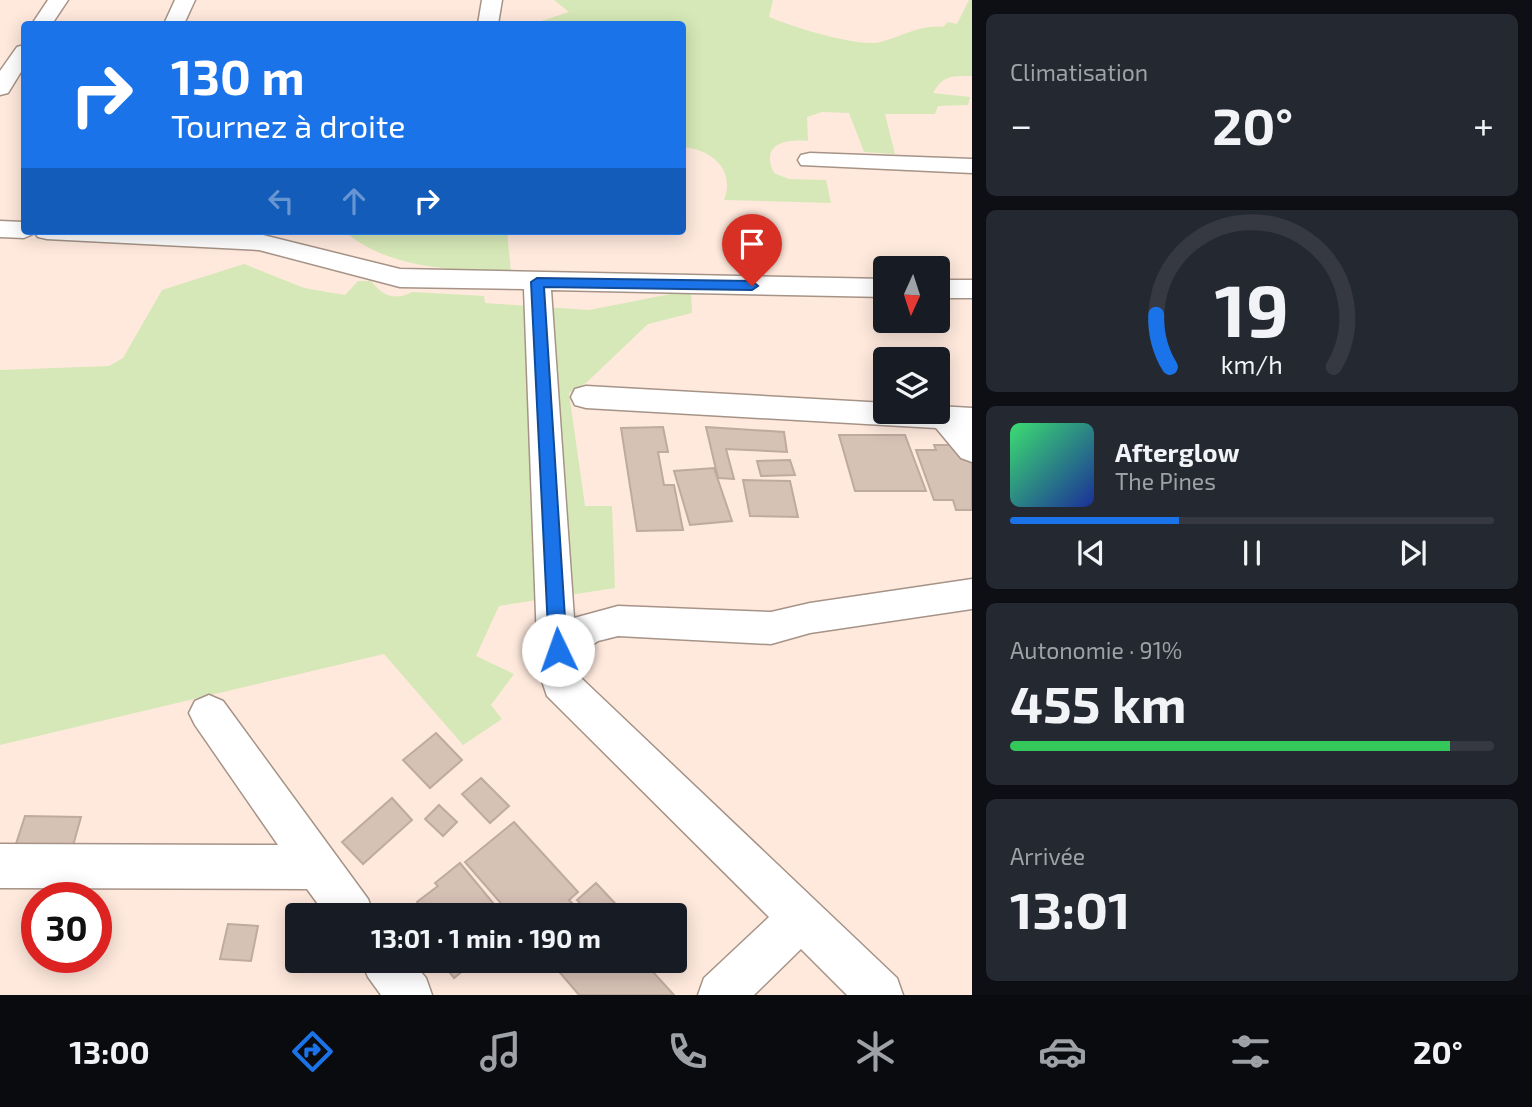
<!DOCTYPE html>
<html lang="fr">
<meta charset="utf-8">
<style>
:root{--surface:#171b24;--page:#242831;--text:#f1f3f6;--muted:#9ea1a6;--line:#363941;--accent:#1a73e8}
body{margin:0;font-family:"Exo 2",sans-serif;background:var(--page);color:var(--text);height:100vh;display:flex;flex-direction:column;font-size:26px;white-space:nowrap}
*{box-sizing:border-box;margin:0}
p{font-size:23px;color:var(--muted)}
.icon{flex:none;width:38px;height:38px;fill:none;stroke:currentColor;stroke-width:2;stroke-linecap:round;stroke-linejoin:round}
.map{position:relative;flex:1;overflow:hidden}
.details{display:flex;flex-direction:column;gap:14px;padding:14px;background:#0d0f14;width:560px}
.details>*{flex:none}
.guide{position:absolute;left:21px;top:21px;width:665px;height:214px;border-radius:7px;box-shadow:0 4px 18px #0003;background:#1a73e8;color:#fff;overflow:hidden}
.needle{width:46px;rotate:183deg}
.buttons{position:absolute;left:873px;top:256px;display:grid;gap:14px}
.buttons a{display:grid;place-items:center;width:77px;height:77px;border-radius:7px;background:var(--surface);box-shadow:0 4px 18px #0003;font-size:35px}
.speed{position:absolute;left:21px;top:882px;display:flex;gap:14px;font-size:35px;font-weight:700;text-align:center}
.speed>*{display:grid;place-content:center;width:91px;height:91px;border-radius:50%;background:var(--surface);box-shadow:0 4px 18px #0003;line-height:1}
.speed .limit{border:10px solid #d22;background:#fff;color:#111}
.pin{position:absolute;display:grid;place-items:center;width:60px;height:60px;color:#fff;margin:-72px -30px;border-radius:50% 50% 50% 0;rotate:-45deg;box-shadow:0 0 7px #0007}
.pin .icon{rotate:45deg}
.me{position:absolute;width:77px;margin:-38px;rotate:357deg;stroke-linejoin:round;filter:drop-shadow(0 0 5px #0008)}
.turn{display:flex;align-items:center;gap:24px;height:147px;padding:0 35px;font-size:32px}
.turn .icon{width:91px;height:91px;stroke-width:2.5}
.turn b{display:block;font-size:49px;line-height:60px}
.lanes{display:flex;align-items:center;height:66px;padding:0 35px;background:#0003;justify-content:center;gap:35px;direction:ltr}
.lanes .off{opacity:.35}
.big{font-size:52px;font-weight:700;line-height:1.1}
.details .tile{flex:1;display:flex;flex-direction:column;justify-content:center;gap:10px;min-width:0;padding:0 24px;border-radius:10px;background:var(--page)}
.details .dial{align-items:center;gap:0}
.dial svg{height:182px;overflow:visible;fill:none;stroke:var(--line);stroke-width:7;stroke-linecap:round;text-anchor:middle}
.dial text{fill:var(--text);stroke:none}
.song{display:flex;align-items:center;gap:21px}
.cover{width:84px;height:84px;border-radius:10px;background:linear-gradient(135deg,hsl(140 70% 55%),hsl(230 70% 35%))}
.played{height:7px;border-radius:4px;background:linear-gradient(90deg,var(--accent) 35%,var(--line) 35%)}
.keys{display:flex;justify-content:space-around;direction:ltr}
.heat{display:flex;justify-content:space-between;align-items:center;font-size:38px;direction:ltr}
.charge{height:10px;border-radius:5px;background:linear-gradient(90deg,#34c759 91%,var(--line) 0)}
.trip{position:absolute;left:285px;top:903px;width:402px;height:70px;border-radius:7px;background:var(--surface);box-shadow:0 4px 18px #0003;font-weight:700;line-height:70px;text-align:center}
.menu{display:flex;height:112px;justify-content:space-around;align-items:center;background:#090b0e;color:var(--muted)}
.menu .icon{width:49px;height:49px}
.menu .on{color:var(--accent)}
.menu b{font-size:32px;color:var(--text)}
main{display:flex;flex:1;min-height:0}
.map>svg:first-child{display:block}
</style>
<main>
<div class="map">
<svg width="972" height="995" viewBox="0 0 972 995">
<rect width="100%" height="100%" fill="#ffe9dd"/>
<g fill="#d6e8b7">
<path d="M554,0H773L769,17C790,26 859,48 880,42C902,37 920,24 943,27L948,22L957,24L969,0H972V76C952,76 943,75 933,93L970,97L968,105L938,106L935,114H885L895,154L864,152L849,113L822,112L807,117L808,141C785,139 760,144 774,173L789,179L826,180L831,203L724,200C736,170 711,149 683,147L682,24H532L569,12Z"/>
<path d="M344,231H507L511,272C454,269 391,271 344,231Z"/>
<path d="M244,264L304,288L345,295L358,281H371C383,296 394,301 412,292L484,296L485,303L589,310L691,290L692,313L648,324L586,383L569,393L585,506H612L615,588L499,606L476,656L514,674L491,705L502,719L463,745L384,654L0,745V370L109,366L123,358L162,290Z"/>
</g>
<g fill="#d6c1b5" stroke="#bfaa9f" stroke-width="2">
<path d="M663,427L668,452H658L664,485H674L683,530L637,531L621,428Z"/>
<path d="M706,427L784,432L787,452L726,449L734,479L718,478Z"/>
<path d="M839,435H905L926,491H855Z"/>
<path d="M934,445H972V510H956L953,500H934L916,450H936Z"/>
<path d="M790,460L795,475L761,476L757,461Z"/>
<path d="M714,468L732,521L690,525L674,471Z"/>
<path d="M743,480L790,481L798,517L750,516Z"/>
<path d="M436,733L462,760L430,788L403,760Z"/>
<path d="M481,778L509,806L490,823L462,794Z"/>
<path d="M392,798L412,820L363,864L342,842Z"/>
<path d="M439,805L457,822L443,836L425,819Z"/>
<path d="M25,816L81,817L66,871L6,875Z"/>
<path d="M514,822L578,892L569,900L584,915H511L465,862Z"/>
<path d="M460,863L503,915H427L417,902L438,886L435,883Z"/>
<path d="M596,883L626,915H591L577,900Z"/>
<path d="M228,924L258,926L251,961L220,959Z"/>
<path d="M441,961H475L454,978Z"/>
<path d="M550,961H625L627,964L631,961H643L674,995H579Z"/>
</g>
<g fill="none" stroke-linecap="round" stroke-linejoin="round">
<defs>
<g id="minor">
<path d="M48,0H68L52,24H32Z"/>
<path d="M175,0H195L184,24H164Z"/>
<path d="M482,0H502L498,24H478Z"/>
<path d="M24,45V67L8,93L0,95V71L17,47Z"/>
<path d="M810,153L972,159V173L801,165L798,160L801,155Z"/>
<path d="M0,221L24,222V231H200L259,234L400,269L886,279V297L551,290L574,618L618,606L771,612L810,603L972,579V609L810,633L771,644L618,636L598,641L576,656L578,675L897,978L903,995H847L801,949L754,995H698L704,978L769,917L547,696L538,669L524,289L400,287L259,250L47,239L38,237L35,233L24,238L0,237Z"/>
<rect x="938" y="280" width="34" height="18"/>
<path d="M586,386L886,403V411H938V406L972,408V462L961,458L936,428L586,408L575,405L571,397L575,389Z"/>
<path d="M209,695L223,701L368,899L374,915H326L307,889L0,888V844L278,845L195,725L189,713L195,701Z"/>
<path d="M361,961H412L426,978L432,995H381L368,977Z"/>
</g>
</defs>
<use href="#minor" stroke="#a69387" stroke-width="3"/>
<use href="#minor" fill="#fff" fill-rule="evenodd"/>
</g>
<path fill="#1a73e8" stroke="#114b97" stroke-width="2" d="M537,278L752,281L758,286L752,290L544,287L567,650L564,656L558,658L552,656L549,650L531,282Z"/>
</svg>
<div class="buttons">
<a><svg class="needle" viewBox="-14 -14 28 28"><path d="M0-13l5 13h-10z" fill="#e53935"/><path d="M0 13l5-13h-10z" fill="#9ea1a6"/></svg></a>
<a><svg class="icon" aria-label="layers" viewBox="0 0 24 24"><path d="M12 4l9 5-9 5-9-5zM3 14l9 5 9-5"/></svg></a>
</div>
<div class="speed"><div class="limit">30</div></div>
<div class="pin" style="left:752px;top:286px;background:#d93025"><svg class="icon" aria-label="arrive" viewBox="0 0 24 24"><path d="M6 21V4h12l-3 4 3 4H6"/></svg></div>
<svg class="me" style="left:558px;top:650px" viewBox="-20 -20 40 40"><circle r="19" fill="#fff"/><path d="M0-13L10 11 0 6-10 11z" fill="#1a73e8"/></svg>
<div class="trip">13:01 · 1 min · 190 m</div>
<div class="guide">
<div class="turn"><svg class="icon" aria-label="right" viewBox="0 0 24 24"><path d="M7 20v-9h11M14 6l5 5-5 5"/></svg><div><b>130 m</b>Tournez à droite</div></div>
<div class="lanes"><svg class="icon off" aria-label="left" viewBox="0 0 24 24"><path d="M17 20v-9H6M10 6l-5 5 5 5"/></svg><svg class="icon off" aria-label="ahead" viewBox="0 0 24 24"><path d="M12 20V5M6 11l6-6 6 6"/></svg><svg class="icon" aria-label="right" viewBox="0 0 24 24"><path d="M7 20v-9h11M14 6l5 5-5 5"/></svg></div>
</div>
</div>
<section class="details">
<div class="tile"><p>Climatisation</p>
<div class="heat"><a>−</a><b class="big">20°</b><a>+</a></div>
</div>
<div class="tile dial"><svg viewBox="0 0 100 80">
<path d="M14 69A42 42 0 1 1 86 69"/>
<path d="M14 69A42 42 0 0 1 8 46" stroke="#1a73e8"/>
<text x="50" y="56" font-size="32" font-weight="700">19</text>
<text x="50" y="72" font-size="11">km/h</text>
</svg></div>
<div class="tile">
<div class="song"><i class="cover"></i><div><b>Afterglow</b><p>The Pines</p></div></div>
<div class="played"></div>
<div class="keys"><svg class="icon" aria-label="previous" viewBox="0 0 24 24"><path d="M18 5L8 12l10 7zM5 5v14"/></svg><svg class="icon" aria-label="pause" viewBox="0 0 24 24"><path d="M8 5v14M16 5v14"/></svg><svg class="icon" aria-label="next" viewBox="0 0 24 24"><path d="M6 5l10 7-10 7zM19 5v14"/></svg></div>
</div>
<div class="tile"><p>Autonomie · 91%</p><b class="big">455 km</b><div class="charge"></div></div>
<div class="tile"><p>Arrivée</p><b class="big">13:01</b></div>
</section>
</main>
<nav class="menu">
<b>13:00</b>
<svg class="icon on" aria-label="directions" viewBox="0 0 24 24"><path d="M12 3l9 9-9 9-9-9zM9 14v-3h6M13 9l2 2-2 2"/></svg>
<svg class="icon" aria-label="music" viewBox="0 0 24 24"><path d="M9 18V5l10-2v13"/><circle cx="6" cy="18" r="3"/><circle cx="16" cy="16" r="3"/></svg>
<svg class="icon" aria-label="phone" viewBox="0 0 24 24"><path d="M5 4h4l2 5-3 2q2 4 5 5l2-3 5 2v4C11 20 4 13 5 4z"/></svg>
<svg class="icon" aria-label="climate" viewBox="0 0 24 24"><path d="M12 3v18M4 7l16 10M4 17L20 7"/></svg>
<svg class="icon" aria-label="car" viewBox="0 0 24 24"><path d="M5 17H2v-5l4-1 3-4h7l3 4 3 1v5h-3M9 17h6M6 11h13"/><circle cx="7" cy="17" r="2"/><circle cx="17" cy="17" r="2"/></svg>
<svg class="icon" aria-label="filters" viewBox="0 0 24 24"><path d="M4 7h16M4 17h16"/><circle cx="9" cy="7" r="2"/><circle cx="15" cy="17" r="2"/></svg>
<b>20°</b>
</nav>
